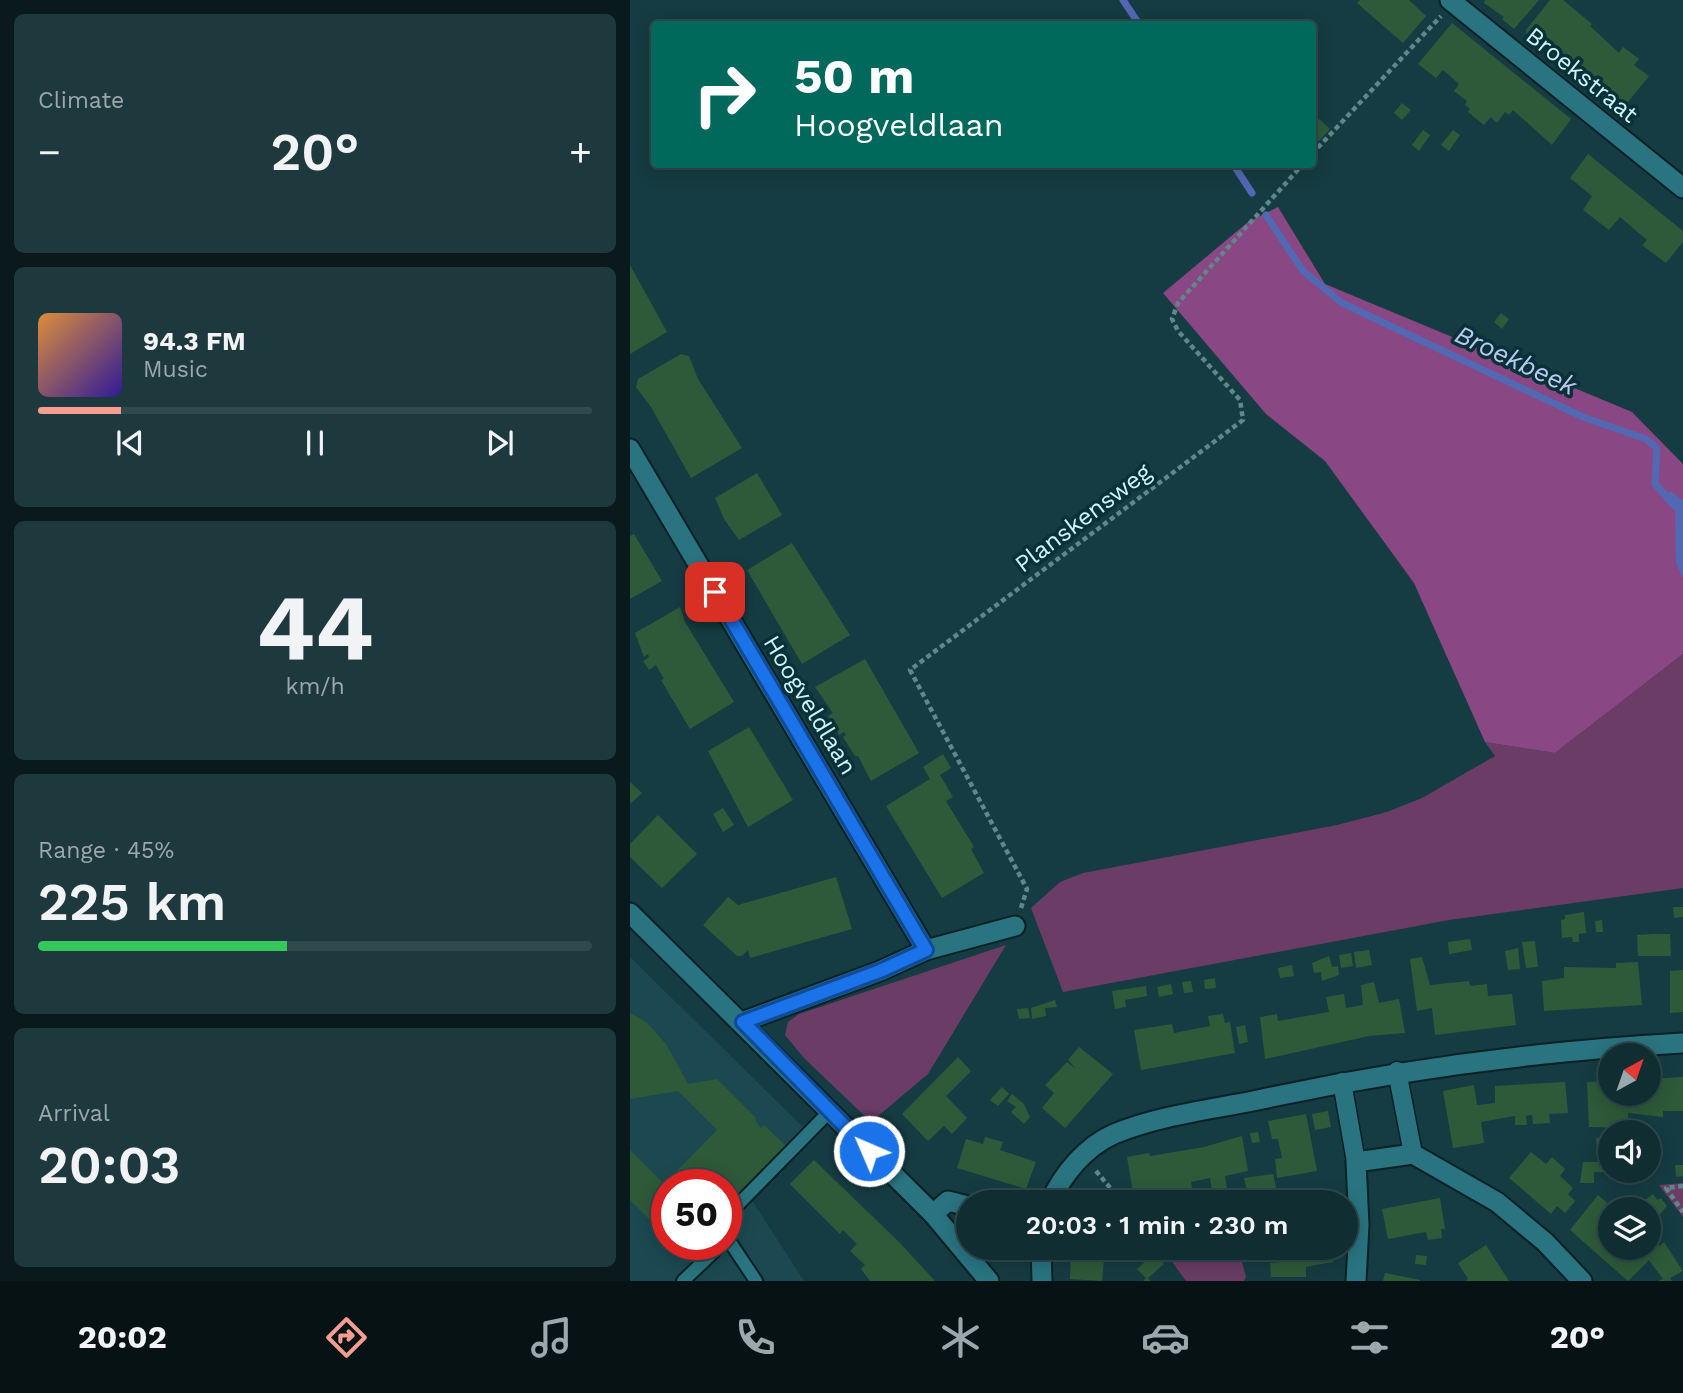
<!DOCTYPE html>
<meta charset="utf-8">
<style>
:root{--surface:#102d32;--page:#1e393e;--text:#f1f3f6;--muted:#9ca8ac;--line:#30494d;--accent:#f59d8e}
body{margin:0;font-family:"Work Sans",sans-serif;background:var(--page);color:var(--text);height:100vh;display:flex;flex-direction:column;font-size:26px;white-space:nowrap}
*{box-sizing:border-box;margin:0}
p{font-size:23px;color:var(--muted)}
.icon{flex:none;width:38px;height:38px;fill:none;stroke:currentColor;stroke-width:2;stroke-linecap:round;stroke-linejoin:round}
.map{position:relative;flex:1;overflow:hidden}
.side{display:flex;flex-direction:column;gap:14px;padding:14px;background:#09191c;width:630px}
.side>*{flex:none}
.top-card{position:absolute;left:21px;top:21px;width:665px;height:147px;border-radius:7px;box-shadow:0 4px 18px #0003,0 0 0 2px var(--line);background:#00695c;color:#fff;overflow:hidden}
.needle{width:46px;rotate:40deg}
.buttons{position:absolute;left:968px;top:1043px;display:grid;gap:14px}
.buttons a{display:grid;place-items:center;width:63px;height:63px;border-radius:50%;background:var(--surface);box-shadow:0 4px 18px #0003,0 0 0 2px var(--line);font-size:35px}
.speed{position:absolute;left:21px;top:1169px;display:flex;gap:14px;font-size:35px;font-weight:700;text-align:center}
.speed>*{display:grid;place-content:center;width:91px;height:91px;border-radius:50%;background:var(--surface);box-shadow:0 4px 18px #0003,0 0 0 2px var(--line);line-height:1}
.speed .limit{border:10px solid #d22;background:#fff;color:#111}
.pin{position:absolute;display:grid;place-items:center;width:60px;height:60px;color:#fff;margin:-30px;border-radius:14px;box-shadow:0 4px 10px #0006}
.me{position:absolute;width:77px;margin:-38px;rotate:315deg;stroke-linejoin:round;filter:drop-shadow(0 0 5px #0008)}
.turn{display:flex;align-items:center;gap:24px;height:147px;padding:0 28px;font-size:32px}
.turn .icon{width:91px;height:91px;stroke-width:2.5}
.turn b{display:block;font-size:49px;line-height:60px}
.big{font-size:52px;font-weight:600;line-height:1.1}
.side .widget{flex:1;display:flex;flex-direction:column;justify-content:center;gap:10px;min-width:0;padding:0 24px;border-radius:10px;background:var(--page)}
.side .dial{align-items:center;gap:0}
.dial b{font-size:91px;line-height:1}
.song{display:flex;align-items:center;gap:21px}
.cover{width:84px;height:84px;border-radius:10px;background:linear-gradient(135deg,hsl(30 70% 55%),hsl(250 70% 35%))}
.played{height:7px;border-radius:4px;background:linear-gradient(90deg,var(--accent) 15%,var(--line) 15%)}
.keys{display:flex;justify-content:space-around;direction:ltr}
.heat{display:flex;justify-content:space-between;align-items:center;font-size:38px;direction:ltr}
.charge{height:10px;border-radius:5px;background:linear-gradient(90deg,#34c759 45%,var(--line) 0)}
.trip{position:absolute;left:326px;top:1190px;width:402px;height:70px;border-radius:35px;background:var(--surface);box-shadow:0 4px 18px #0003,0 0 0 2px var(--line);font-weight:600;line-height:70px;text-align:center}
.menu{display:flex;height:112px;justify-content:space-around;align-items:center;background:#061214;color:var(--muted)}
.menu .icon{width:49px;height:49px}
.menu .current{color:var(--accent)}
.menu b{font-size:32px;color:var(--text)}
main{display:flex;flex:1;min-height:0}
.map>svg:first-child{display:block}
</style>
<main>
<section class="side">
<div class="widget"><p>Climate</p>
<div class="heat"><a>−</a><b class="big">20°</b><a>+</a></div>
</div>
<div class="widget">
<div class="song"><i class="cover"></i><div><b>94.3 FM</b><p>Music</p></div></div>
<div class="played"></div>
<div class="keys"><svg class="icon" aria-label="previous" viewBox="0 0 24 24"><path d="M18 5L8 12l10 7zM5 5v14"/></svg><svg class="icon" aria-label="pause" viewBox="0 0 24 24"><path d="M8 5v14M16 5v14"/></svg><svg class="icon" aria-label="next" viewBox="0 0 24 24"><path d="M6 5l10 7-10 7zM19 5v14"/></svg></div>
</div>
<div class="widget dial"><b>44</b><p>km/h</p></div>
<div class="widget"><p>Range · 45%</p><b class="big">225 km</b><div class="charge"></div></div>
<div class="widget"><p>Arrival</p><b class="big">20:03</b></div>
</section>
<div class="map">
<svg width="1053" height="1281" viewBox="0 0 1053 1281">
<rect width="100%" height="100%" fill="#153c42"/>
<path fill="#1c4951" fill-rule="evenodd" d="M0,957L182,1136L121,1199L174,1281H0ZM37,1185H96V1244H37Z"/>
<g fill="#6a3c66">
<path d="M1053,654V888L819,920L433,992L401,908L430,882L453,873L707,825L757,812L792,798L865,756L855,742L925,753Z"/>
<path d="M376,945L298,1074L241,1122L174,1058L155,1035L158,1022L169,1014Z"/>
<path d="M1053,1183V1217L1029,1185Z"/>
<path d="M532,1248H608L616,1277L614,1281H556Z"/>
</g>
<path fill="#894783" d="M648,207L695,284L1002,412L1053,464V654L925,753L855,742L784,583L695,461L636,414L533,293L618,222Z"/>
<path fill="#5368b3" d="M1040,491L1053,500V578L1046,563L1045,511L1033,499Z"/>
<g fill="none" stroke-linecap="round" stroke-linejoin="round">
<g stroke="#5368b3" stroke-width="7">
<path d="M493,0L509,24"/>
<path d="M603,164L622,193"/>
<path d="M636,215L673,271L712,303L953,417L1016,439L1027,448L1025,484L1040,500"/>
</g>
</g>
<g fill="#2e5a39">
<path d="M730,0H779L796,16L773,43L727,3Z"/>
<path d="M855,0H909L884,29L872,19L874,17L854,3Z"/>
<path d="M920,0H933L962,24L960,26L989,53L993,47L1009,59L1004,65L1019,76L989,113L897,39L896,30Z"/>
<path d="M822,23L941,119L922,145L883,110L879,115L875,112L867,123L861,117L854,125L838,112L840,109L835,105L837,101L824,91L829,84L813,70L806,78L788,64Z"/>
<path d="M772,103L781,110L772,120L764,113Z"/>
<path d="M689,119L700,129L689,141L682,135V126Z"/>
<path d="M793,130L800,135L789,151L782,145Z"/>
<path d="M823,130L830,135L819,151L811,145Z"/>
<path d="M958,154L1053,231V242L1036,263L1012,245L1017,240L990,217L979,230L953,210L962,196L940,178Z"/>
<path d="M0,265L37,332L0,354Z"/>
<path d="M871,313L879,319L872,329L864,322Z"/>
<path d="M51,354L59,356L68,379L112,448L61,478L21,407L6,387L8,379Z"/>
<path d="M127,473L152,515L109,540L94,519L85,498Z"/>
<path d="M4,534L32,581L0,599V536Z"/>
<path d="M162,543L220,635L172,664L117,570Z"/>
<path d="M50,607L55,622L104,702L60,729L31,680L34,679L26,665L19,670L13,661L19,657L18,654L14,657L5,633Z"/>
<path d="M235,659L289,753L241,781L228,756H225L213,737L216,735L214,732L209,735L198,716L203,713L185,687Z"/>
<path d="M119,727L163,800L118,827L78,751Z"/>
<path d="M313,754L321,768L310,775L323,797L316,801L344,847L341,849L354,873L312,898L256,806L300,779L293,767Z"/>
<path d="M0,782L12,793L0,804Z"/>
<path d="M93,808L104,825L93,832L83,814Z"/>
<path d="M28,815L67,854L32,888L0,857V844Z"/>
<path d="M206,877L222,929L120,958L118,950L112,956H107L73,925L98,897L108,905Z"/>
<path d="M1043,907H1053V917L1044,918Z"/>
<path d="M954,912L956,933L949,934V942H943L942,937L932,938L931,920L935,919V915Z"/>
<path d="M972,920L973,932H966L965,921Z"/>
<path d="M1023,934H1040L1041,956H1008L1007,935Z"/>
<path d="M840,939L842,950L819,954L818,942Z"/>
<path d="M905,941L908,967L896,968L892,942Z"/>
<path d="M888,948L890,969L878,970L875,951Z"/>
<path d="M739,950L742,965L726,968L724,952Z"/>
<path d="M721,953L723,966L711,968L709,955Z"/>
<path d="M699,956L702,967L708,966L709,975L692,981L691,972L684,973L682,963Z"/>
<path d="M792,957L800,985L839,981L840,986L857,984L858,996L882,994L886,1025L805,1035L802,1008L787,1011L780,959Z"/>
<path d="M1008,962L1012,1005L914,1011L912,981L934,978V967L986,968V963Z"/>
<path d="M662,965L664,976L650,978L648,968Z"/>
<path d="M1053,970V1012L1040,1013V971Z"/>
<path d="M585,978L586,988L575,989L574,980Z"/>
<path d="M561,981L563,992L554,993L552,982Z"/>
<path d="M744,982L749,1003L769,999L775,1033L739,1036L635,1059L630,1017L647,1014L648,1021L699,1012L696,997L714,994L716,1008L733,1005L731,985Z"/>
<path d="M541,984L543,994L529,997L527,987Z"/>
<path d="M516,986L517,996L495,1000L496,1007L485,1009L482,991Z"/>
<path d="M425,1000L427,1007L415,1008L416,1016L402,1019L401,1008Z"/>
<path d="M398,1008L400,1018L389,1019L387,1009Z"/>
<path d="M0,1013L16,1022L36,1044L58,1084L87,1079L126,1118L125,1120L131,1128L134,1125L157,1147L96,1207V1185H37V1237L0,1200V1150L34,1184L87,1130L48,1091L0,1099Z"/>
<path d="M593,1014L595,1023L600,1022L605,1053L511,1070L504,1030L542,1024L544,1033L580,1026L578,1016Z"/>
<path d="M615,1025L618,1042L609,1044L606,1027Z"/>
<path d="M449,1047L483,1074L435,1128L412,1108L424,1093L415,1085L437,1062L446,1069L438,1060Z"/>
<path d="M328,1057L341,1071L316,1096L337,1118L322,1134L314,1126L298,1141L272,1114Z"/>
<path d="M1053,1077V1111H1033V1117L998,1113L999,1128L959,1127L957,1082L980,1081V1094H1018V1079Z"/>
<path d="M935,1082L938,1113L919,1114L920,1123L903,1124L902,1115L896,1116L897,1125H885V1116L851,1122L854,1143L823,1148L813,1091L844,1085L847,1105L865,1103V1086Z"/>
<path d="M372,1087L379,1094L368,1106L360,1100Z"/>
<path d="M382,1094L394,1104L400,1117L394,1124L381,1112L386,1107L377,1101Z"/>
<path d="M698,1111L701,1127L685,1130L682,1114Z"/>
<path d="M676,1114L687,1171L647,1178L645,1159L652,1158L648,1139H642L638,1121Z"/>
<path d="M628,1132L630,1142L622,1143L620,1133Z"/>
<path d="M612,1136L618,1171L595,1176L597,1189L582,1191L580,1178L561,1182L563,1193L504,1198L497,1157L519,1153L520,1156L574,1147Z"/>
<path d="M355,1137L373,1142L370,1150L406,1162L396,1189L327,1168L336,1139L353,1144Z"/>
<path d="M979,1137L980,1148L967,1149L966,1138Z"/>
<path d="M901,1152L916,1164L922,1157L935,1169L930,1176L943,1188L938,1194L945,1201L935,1213L927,1206L921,1214L879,1178Z"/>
<path d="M184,1160L270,1243L305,1281H240L231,1269L235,1265L220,1251L227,1244L213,1230L210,1234L160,1184Z"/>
<path d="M1025,1161L1026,1172L1012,1174V1171H1018V1162Z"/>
<path d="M953,1162H980V1172H964V1183H950Z"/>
<path d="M1045,1165H1053V1176L1046,1177Z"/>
<path d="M643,1174L649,1200L623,1202L621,1194L618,1195L614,1178Z"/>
<path d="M691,1193L692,1202H661L660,1198Z"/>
<path d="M1023,1194L1027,1200L1031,1198L1037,1206L1027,1218L1014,1201Z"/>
<path d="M968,1195L984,1209H980L979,1218L980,1248H1018V1236L1030,1246L1034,1242L1053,1271L1040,1278L1042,1281H1028L1033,1279L1019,1260L998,1281L940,1230Z"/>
<path d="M810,1198L815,1229H811L812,1238L798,1240L796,1232L758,1239L752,1209Z"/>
<path d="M856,1245L866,1261L879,1281H835L838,1279L828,1263Z"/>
<path d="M441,1248H475L472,1281L440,1279Z"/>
<path d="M660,1248H701L703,1262L676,1267V1277H641L640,1263L662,1261Z"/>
<path d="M525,1253L534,1264L518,1278L521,1281H513L516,1278L507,1269Z"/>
<path d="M786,1255L797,1256L796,1265L785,1264Z"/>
<path d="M755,1273L790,1280V1281H753Z"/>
</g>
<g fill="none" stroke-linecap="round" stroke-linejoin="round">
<defs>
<g id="service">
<path d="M96,1217L200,1111"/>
<path d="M96,1236L126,1281"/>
<path d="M53,1281L92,1244"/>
</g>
<g id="pedestrian">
<path d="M767,1071L783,1154"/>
<path d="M712,1082L726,1162"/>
</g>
<g id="minor">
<path d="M820,0L1053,188"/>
<path d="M0,449L296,950"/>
<path d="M112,1022L250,971L296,950L385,926"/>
<path d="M420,1202C433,1174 455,1147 484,1134C527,1116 578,1110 623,1101C765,1070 907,1051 1053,1043"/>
<path d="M303,1214L318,1201L338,1206"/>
<path d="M411,1248L412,1281"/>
<path d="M726,1281L729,1225L726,1162L783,1154L867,1202L915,1242L952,1281"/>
</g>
<path id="secondary" d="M0,913L303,1214L359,1281"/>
</defs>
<use href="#service" stroke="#0a2125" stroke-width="16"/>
<use href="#pedestrian" stroke="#0a2125" stroke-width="21"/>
<use href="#minor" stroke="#0a2125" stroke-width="23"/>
<use href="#secondary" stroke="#0a2125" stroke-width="23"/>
<g stroke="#61878d" stroke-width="4.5" stroke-dasharray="5 3.5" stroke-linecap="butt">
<path d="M682,154L811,16"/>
<path d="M391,908L397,889L280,670L613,420L610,400L548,331L542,319L548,303L673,164"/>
<path d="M466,1171L492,1202"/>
<path d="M1053,1186L1036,1188L1053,1212"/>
</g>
<use href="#service" stroke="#297480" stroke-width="12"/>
<use href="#pedestrian" stroke="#297480" stroke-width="18"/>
<use href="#minor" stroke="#297480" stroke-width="19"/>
<use href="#secondary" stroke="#297480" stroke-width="19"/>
</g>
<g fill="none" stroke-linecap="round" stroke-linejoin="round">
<defs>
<path id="route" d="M85,592L296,950L250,971L113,1022L239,1151"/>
</defs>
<use href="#route" stroke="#114b97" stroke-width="18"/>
<use href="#route" stroke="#1a73e8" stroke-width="12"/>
</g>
<g text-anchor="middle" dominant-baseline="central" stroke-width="7" stroke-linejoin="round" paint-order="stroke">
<g font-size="24" fill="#d0f3f9" stroke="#083138">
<text transform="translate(952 75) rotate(39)">Broekstraat</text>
<text transform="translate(453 518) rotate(-37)">Planskensweg</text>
<text transform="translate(180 705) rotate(59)">Hoogveldlaan</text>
</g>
<g font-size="26" font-style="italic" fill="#bac8f2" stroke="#083138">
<text transform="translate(886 360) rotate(25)">Broekbeek</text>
</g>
</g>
</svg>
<div class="buttons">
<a><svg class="needle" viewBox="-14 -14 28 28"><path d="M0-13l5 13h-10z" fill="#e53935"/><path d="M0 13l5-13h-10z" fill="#9ca8ac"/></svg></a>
<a><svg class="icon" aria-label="sound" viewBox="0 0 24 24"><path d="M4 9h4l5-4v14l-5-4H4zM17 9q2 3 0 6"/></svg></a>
<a><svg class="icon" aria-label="layers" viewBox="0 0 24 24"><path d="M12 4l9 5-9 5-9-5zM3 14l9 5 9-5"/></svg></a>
</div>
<div class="speed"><div class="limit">50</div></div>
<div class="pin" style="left:85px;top:592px;background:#d93025"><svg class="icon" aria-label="arrive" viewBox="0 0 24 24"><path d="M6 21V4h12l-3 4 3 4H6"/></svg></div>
<svg class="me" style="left:239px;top:1151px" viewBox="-20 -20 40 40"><circle r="17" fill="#1a73e8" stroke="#fff" stroke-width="3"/><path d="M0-11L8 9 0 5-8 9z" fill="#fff"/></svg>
<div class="trip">20:03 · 1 min · 230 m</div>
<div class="top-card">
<div class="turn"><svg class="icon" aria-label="right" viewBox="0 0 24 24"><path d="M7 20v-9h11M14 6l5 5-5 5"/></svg><div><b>50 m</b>Hoogveldlaan</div></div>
</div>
</div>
</main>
<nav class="menu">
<b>20:02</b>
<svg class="icon current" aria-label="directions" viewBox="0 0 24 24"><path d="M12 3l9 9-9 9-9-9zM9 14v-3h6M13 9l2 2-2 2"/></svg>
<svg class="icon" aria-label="music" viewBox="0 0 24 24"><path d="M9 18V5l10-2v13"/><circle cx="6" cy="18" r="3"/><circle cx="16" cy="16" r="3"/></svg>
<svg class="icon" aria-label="phone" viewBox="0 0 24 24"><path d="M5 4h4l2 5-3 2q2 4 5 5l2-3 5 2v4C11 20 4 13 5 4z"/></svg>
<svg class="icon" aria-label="climate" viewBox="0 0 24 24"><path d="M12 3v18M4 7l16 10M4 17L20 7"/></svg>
<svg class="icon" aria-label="car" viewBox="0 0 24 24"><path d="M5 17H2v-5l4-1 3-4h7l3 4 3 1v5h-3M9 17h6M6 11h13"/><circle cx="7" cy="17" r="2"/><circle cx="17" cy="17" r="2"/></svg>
<svg class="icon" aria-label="filters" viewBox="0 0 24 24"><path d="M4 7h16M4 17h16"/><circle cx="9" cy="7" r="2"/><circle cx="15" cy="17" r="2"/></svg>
<b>20°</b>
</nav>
